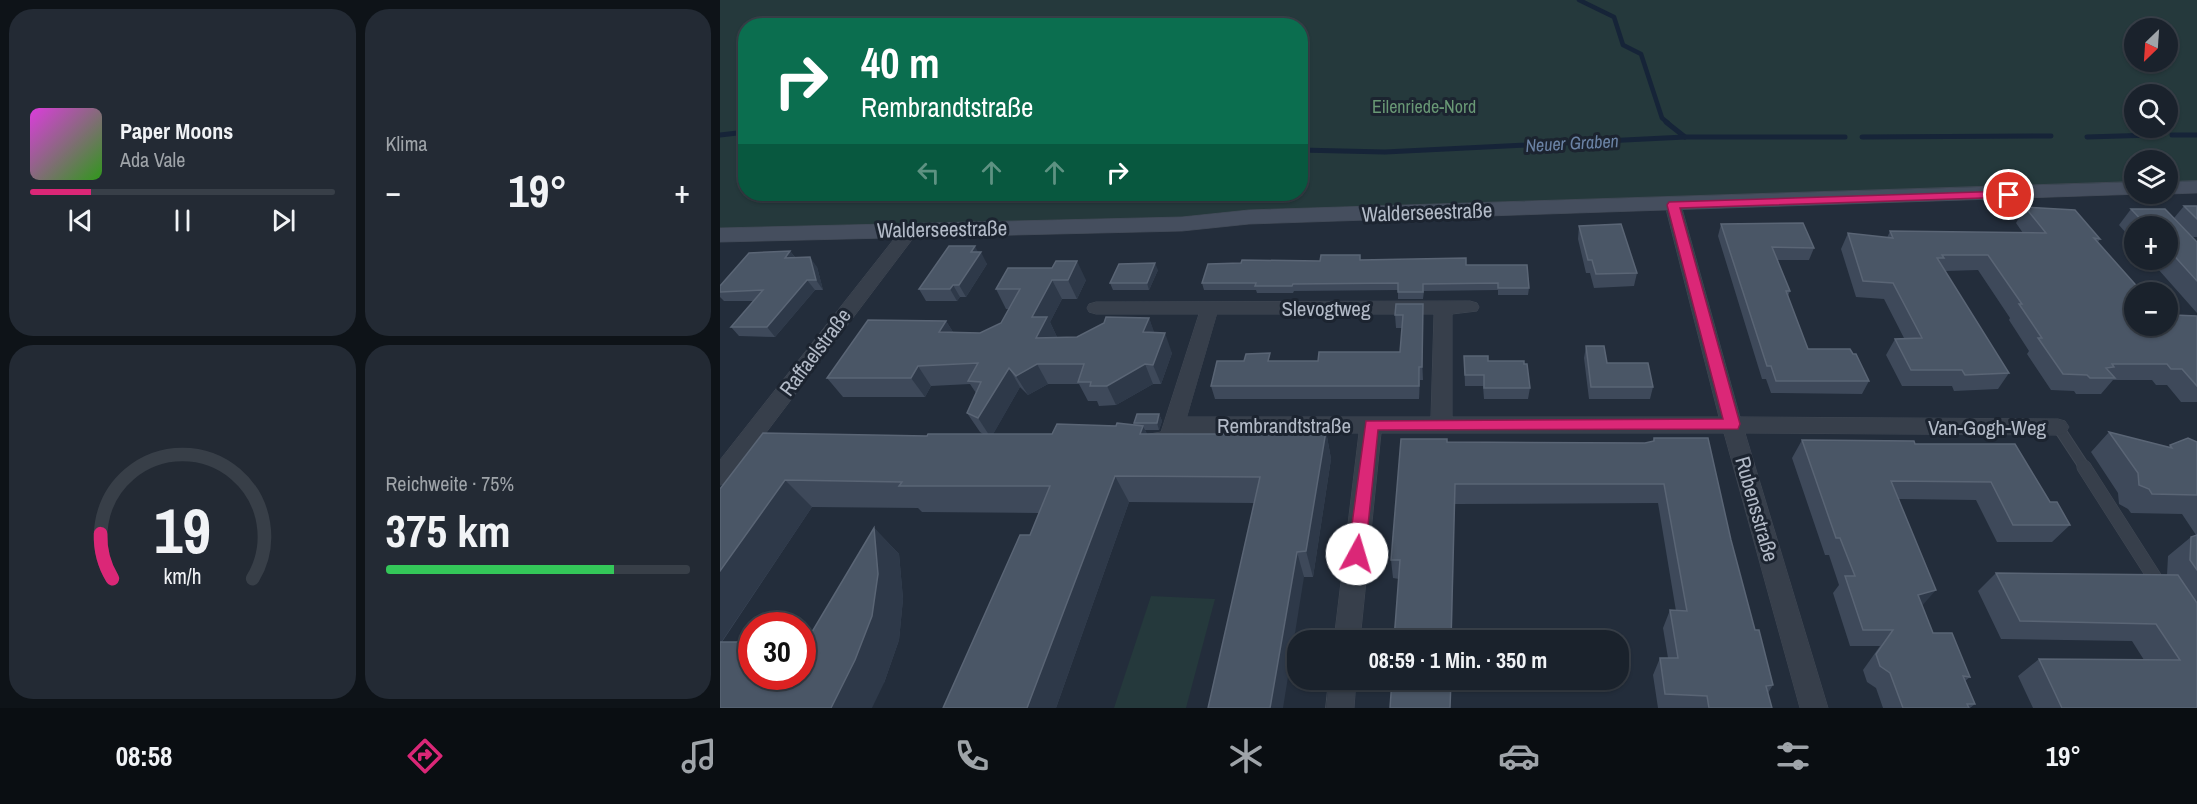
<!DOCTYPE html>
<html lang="de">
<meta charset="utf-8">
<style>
:root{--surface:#1a222c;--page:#232a34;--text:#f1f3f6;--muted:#9fa4a9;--line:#383f48;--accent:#db2777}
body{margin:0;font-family:"Archivo Narrow",sans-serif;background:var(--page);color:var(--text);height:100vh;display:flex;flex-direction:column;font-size:22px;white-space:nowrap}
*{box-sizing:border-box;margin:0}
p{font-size:20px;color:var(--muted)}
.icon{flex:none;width:33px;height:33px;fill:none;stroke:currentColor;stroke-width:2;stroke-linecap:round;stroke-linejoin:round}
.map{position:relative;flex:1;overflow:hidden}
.details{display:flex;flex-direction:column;gap:9px;padding:9px;background:#0e1318;width:720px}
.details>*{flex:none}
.top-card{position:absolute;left:18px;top:18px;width:570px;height:183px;border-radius:24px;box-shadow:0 2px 4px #0004,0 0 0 2px var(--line);background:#0b6e4f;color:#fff;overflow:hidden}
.needle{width:39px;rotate:205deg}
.fabs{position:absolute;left:1404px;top:18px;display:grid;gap:12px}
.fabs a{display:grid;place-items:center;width:54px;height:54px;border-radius:50%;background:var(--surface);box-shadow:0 2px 4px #0004,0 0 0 2px var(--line);font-size:30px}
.speed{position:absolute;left:18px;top:612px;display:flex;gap:12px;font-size:30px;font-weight:700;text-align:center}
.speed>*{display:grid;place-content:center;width:78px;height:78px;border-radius:50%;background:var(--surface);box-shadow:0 2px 4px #0004,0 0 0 2px var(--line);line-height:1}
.speed .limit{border:9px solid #d22;background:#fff;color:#111}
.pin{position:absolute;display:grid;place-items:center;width:51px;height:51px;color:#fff;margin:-26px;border:3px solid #fff;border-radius:50%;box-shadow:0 2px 6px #0007}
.me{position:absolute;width:66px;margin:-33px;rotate:6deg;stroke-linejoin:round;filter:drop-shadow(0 0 4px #0008)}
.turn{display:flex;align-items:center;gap:21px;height:126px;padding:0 24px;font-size:27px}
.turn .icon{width:78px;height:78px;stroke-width:2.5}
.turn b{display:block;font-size:42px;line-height:51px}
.lanes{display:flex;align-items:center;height:57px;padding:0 24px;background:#0003;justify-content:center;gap:30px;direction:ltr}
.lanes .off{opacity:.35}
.big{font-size:45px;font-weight:700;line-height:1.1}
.details .tile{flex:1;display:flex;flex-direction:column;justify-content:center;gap:9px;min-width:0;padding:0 21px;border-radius:24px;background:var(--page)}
.details .dial{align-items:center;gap:0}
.dial svg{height:156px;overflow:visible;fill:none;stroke:var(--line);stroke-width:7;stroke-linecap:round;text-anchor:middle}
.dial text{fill:var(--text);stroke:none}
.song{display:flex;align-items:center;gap:18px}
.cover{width:72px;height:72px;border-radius:9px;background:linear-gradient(135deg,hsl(300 70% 55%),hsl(110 70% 35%))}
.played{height:6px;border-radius:3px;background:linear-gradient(90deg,var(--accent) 20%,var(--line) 20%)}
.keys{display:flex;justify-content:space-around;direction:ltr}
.heat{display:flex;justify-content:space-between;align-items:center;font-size:33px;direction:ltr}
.charge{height:9px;border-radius:4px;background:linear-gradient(90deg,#34c759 75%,var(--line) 0)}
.details .tiles{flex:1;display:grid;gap:9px;grid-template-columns:repeat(2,1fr)}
.trip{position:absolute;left:567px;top:630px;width:342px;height:60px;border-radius:24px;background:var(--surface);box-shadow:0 2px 4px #0004,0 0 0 2px var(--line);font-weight:700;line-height:60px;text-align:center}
.dock{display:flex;height:96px;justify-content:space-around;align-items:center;background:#0a0e12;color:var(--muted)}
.dock .icon{width:42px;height:42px}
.dock .current{color:var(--accent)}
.dock b{font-size:27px;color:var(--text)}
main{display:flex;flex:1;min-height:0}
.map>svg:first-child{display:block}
</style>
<main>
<section class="details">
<div class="tiles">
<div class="tile">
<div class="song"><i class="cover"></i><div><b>Paper Moons</b><p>Ada Vale</p></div></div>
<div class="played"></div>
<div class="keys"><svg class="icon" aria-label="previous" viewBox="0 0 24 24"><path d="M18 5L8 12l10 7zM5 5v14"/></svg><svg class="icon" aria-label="pause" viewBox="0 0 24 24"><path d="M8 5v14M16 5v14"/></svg><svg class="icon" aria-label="next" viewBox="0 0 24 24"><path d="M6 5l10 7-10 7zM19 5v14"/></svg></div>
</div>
<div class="tile"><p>Klima</p>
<div class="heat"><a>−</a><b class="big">19°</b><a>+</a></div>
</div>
<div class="tile dial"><svg viewBox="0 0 100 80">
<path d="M14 69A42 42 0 1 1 86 69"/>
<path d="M14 69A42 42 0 0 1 8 46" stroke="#db2777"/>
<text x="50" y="56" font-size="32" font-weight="700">19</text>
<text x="50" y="72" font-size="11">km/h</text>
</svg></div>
<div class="tile"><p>Reichweite · 75%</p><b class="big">375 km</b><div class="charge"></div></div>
</div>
</section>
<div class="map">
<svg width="1477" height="708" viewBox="0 0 1477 708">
<rect width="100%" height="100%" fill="#232d3b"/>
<g fill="#25393c" fill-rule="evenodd">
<path d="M0,0H1477V187L1448,188V160H1414V189L0,235ZM26,26H580V194H26ZM1414,28H1448V62H1414ZM1414,94H1448V128H1414Z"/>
<path d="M431,596L495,599L466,708H394Z"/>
</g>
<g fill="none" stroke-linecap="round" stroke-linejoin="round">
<path stroke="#162438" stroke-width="4.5" d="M859,0L894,17L903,45L921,54L942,118L948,123"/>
<g stroke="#162438" stroke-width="5">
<path d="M946,122L965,137"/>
<path d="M0,135L26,132"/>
<path d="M1452,135H1477"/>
<path d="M1142,137L1331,136"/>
<path d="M1367,137L1433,135"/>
<path d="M580,150L665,152L965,137H1125"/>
</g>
<defs>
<path id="lane-far1" d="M1338,427L1365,468"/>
<path id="lane" d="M1364,467L1440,586"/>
<g id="street">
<path d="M953,200L961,205L1020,417L1338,419L1345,421L1349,427L1345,433L1338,435L1025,433L1108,708H1080L1004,433H661L640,640H614L639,433H462L457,447L449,450L424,447L421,441L424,435L441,432L479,314H376L369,312L367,308L369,304L376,302L750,301L757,303L759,307L757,311L732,314V417H999L945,205ZM497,314H714L711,417H467Z"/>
<path d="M191,224L197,225L199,229L197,233L8,483L0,485V460L185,225Z"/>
<path d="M609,680H636L634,708H606Z"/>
</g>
<g id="secondary">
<path d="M1477,181V193L1448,194H1444H1448V182Z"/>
<path d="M1414,182V194H1422L529,224L462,231L0,242V228L462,217L529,210Z"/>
</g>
</defs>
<use href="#lane-far1" stroke="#404854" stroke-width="12"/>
<use href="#lane" stroke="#404854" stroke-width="15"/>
<use href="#street" stroke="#404854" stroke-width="1"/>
<use href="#secondary" stroke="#404854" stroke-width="1"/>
<use href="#lane-far1" stroke="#373f4b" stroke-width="10"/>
<use href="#lane" stroke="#373f4b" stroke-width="14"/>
<use href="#street" fill="#373f4b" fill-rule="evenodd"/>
<use href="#secondary" fill="#454e5e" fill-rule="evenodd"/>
</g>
<g fill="#3e495a">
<path d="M1464,206H1477V237H1473L1454,218Z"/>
<path d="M1305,207L1380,239L1378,242L1414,326L1454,315L1477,316V402H1461L1447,385H1436L1432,380H1393L1381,394H1356L1354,391L1331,390L1307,354L1309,351L1289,320L1290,318L1258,270L1225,271L1289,373L1278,389L1234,391L1232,386H1182L1166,355L1175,339L1184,338L1164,299L1136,297L1121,249L1128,233L1167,238L1170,231L1303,233L1296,223Z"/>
<path d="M1411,209H1445L1477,242V313L1430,260H1448V226H1414V242L1399,225Z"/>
<path d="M1001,224L1094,248L1089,260H1057L1070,291L1068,296L1088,349L1149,381L1142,394L1051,393L1046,379H1042L998,236Z"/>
<path d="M859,226L917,273L914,286L874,288L870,273H866L858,239Z"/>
<path d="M70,251L75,257L97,267L103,290H95L55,337L19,336L11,327L34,301H4L0,297V286Z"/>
<path d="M258,252L267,264L246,297H240L237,301H206L199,289Z"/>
<path d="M641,260L746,265L809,288L808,295H778V290L704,291L703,299H678V290L574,291L573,293H537L536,290H484L482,283L600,261Z"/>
<path d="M288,268L366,280L357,299H342L330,322L337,337H357L429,318L434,333L452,353L441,384H433L396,405L379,406L377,401H368L359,384H328L308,395L300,387L273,434H332L414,425V423L439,414L442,421L439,430H425L427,434H557L606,431L611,459L593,577H584L534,503L409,502L336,708H223L310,535L319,513L202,512L198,508L92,507L2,642H86L154,528L179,554L183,599L179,640L164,683L0,708V489L263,434L260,432L247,413L256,393L250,384L211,386L205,397H123L107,378L226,321L233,332L260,333L281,323L289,309H286L276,289Z"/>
<path d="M438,270L429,290H393L390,283Z"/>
<path d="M703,304V380H700L699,399H495L491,386L598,361L680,352L682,328H676L675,315Z"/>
<path d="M866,346L887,363L933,387L930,399H869L864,358Z"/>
<path d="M744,356L768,361L804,364L810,388L808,399H764L763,386H745Z"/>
<path d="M1389,432L1449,447L1450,445L1477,442V708H1313L1298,676L1319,659L1424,660L1412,641L1281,639L1258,591L1276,573L1447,575L1448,556L1471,537L1476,535L1462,514L1411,513L1408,509L1399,504L1398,493L1371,452Z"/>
<path d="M934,438L1011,540L1035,630L1053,685L1048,693L1052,708H938L933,675L940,658H948L943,628L950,610L956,611L938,503L735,504L679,579L673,578L671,560L727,442L925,443L933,441Z"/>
<path d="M1082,440L1195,444L1330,502L1350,525L1332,542H1277L1256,500L1179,499L1202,605L1213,633L1250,677L1245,681L1255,704L1250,708H1163L1156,688L1147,682L1143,670L1160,646H1130L1113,593L1119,585L1109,555H1105L1072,458Z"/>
</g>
<g fill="#2e3949">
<path d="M255,246L259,254L261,252L267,264L246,297L239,285L251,252Z"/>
<path d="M70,251L78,261L65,258Z"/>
<path d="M90,257L97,267L103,290L96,280Z"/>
<path d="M357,261L366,280L357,299L348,280Z"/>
<path d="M435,263L438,270L429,290L427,283Z"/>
<path d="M87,280L95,290L55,337L47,327Z"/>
<path d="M332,280L342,299L330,322L337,337L316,338L312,317Z"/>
<path d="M233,285L240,297L237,301L230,289Z"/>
<path d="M703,304V380L702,367Z"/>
<path d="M429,318L436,337L423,332Z"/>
<path d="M226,321L238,340L219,332Z"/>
<path d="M445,333L452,353L441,384L433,365Z"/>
<path d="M317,364L328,384L308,395L296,376Z"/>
<path d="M425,364L433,384L396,405L387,386Z"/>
<path d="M198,366L211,386L205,397L191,378Z"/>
<path d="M699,367L700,380L699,399Z"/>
<path d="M289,368L300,387L271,438L258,418Z"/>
<path d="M439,414L442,421L439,430L437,423Z"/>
<path d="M423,426L436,453L420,434Z"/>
<path d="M606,431L611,459L593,577L586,551Z"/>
<path d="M395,476L409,502L336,708H307Z"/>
<path d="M65,480L92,507L0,644V571Z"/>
<path d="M735,484L732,640H731Z"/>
<path d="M154,528L179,554L183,599L179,640L164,683L152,708H111Z"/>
<path d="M577,552L584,577L563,708H550Z"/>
<path d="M1216,590L1201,607L1198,595Z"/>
</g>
<g fill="#4a5666" stroke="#5a6575" stroke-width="1.5">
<path d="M1464,206H1477V219Z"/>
<path d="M1305,207L1355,210L1380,239L1374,238L1422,292H1414V326H1448V312H1451L1454,315L1477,316V386L1462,369H1451L1447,364H1392L1394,367L1386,368L1395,378H1370L1367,375L1343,374L1318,338H1322L1299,304H1302L1268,255H1222L1224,258H1217L1289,373L1245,375L1242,370H1191L1175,339L1202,338L1173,283L1143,281L1128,233L1173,238L1170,231L1326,233Z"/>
<path d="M1411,209H1445L1477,242V281L1448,249V226H1427Z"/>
<path d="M1083,223L1094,248L1052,247L1070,291H1066L1088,349H1130L1133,354H1136L1149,381H1056L1051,366H1047L1001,224Z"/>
<path d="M901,224L917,273L876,274L872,260H868L859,226Z"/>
<path d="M229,246H255L251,252H261L239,285H233L230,289H199Z"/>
<path d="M70,251L65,258L90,257L96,280H87L47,327H11L43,290L0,292V286L29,253Z"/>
<path d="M601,255H640V260L746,258V265H807L809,288H778V283L703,284V292H678V283L573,284L572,286H535L536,283H482L488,264L521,263L522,260L600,261Z"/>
<path d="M336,261H357L348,280H332L312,317H327L316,338L357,337L384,323L386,317L429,318L423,332L445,333L433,365L425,364L387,386H370L371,382H358L364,364H317L296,376L289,368L258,418L247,413L261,382L248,381L258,363L198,366L191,378H107L148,320L226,321L219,332L260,333L281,323L300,289H276L288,268H332Z"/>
<path d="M435,263L427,283H390L399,264Z"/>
<path d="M676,304H703L702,367H699V386H491L497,361H524L526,354L550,353L548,361H598L599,352H680L683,315H675Z"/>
<path d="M866,346H884L887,363H928L933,387H871Z"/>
<path d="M744,356H768V361H804V364H807L810,388H764V375H745Z"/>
<path d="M417,414H439L437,423H414Z"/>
<path d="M397,423L423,426L420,434H557L558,431H606L586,551L577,552L550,708H488L540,477L395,476L307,708H223L300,535H310L330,486H179L182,482L65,480L0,571V489L43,433L207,436L208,434H332L337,424L396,426Z"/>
<path d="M1389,432L1452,448L1450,445L1468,438L1477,442V495L1432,494L1429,489L1419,485L1418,473Z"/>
<path d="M934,438H988L1011,540L1035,630H1039L1053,685L1046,686L1052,708H989L987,696L945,694L940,658H958L950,610L967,611L944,484H735L731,640H674L680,560H671L681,439H727V442L925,443L934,441Z"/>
<path d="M1082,440L1194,441L1195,444H1295L1330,502H1337L1350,525H1293L1271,482L1171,481L1216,590L1198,595L1213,633H1232L1250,677L1243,676L1255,704H1247L1249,708H1183L1170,673L1160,666L1156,654L1173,630H1143L1125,576H1135L1120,538H1116Z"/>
<path d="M154,528L158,574L152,616L135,660L111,708H0V642H32V676H82V642H86Z"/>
<path d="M1477,535V570L1470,560L1471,537Z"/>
<path d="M1276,573L1458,575L1477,603V708H1342L1319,659L1460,660L1436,624L1300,621Z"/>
<path d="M672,680H731L730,708H670Z"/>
</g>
<path fill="#db2777" stroke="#8e194d" stroke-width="1.5" d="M1289,191L1293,192V197L960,208L1020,424L1018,429L658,430L645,554L643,560L637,562L631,560L628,554L646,421L1003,419L947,205L949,202Z"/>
<g text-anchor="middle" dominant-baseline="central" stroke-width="6" stroke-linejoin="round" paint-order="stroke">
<g font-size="18" fill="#699875" stroke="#1c2430">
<text x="704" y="106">Eilenriede-Nord</text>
</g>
<g font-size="18" font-style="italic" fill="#6b83a5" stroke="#1c2430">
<text transform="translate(852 143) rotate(-3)">Neuer Graben</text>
</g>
<g font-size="21" fill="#b2bac7" stroke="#1c2430">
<text transform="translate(707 212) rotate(-2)">Walderseestraße</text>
<text transform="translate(222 229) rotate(-1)">Walderseestraße</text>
<text x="606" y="308">Slevogtweg</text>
<text transform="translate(95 352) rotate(-53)">Raffaelstraße</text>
<text x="564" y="425">Rembrandtstraße</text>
<text x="1267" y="427">Van-Gogh-Weg</text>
<text transform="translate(1037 509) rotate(74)">Rubensstraße</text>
</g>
</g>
</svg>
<div class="fabs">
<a><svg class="needle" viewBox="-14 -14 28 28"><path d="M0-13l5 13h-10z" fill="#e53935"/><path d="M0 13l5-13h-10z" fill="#9fa4a9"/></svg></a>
<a><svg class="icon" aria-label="search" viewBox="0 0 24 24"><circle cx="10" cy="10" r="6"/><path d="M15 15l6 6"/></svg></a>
<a><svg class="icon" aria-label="layers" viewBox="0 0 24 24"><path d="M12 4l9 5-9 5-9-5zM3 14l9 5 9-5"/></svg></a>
<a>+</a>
<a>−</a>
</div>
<div class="speed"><div class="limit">30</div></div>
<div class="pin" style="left:1289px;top:195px;background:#d93025"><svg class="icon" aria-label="arrive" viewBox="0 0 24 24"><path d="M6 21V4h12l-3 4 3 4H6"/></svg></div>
<svg class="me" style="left:637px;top:554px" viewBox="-20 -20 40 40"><circle r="19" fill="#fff"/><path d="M0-13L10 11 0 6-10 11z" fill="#db2777"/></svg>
<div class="trip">08:59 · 1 Min. · 350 m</div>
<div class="top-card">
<div class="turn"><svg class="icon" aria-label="right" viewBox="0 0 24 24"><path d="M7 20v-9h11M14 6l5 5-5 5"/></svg><div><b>40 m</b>Rembrandtstraße</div></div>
<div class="lanes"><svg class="icon off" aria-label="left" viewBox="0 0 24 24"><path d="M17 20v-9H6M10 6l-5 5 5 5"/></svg><svg class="icon off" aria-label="ahead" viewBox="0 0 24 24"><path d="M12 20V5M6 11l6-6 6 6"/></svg><svg class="icon off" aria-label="ahead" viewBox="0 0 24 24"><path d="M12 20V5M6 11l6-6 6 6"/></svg><svg class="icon" aria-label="right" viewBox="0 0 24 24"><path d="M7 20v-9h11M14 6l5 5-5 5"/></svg></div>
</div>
</div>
</main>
<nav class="dock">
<b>08:58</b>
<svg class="icon current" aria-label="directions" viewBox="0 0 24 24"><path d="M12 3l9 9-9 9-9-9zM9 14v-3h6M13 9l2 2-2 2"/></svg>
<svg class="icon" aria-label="music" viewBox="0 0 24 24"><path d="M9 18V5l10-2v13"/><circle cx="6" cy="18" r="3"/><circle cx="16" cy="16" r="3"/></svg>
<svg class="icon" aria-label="phone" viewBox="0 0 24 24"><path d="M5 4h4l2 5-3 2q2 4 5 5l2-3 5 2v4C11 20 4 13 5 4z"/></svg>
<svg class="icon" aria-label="climate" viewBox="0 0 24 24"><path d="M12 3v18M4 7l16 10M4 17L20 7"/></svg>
<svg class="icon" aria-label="car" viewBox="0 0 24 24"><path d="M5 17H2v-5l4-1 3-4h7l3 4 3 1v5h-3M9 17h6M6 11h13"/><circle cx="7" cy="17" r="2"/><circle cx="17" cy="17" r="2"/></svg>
<svg class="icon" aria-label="filters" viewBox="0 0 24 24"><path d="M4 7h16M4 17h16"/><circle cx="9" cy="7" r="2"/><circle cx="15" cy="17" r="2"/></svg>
<b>19°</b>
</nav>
